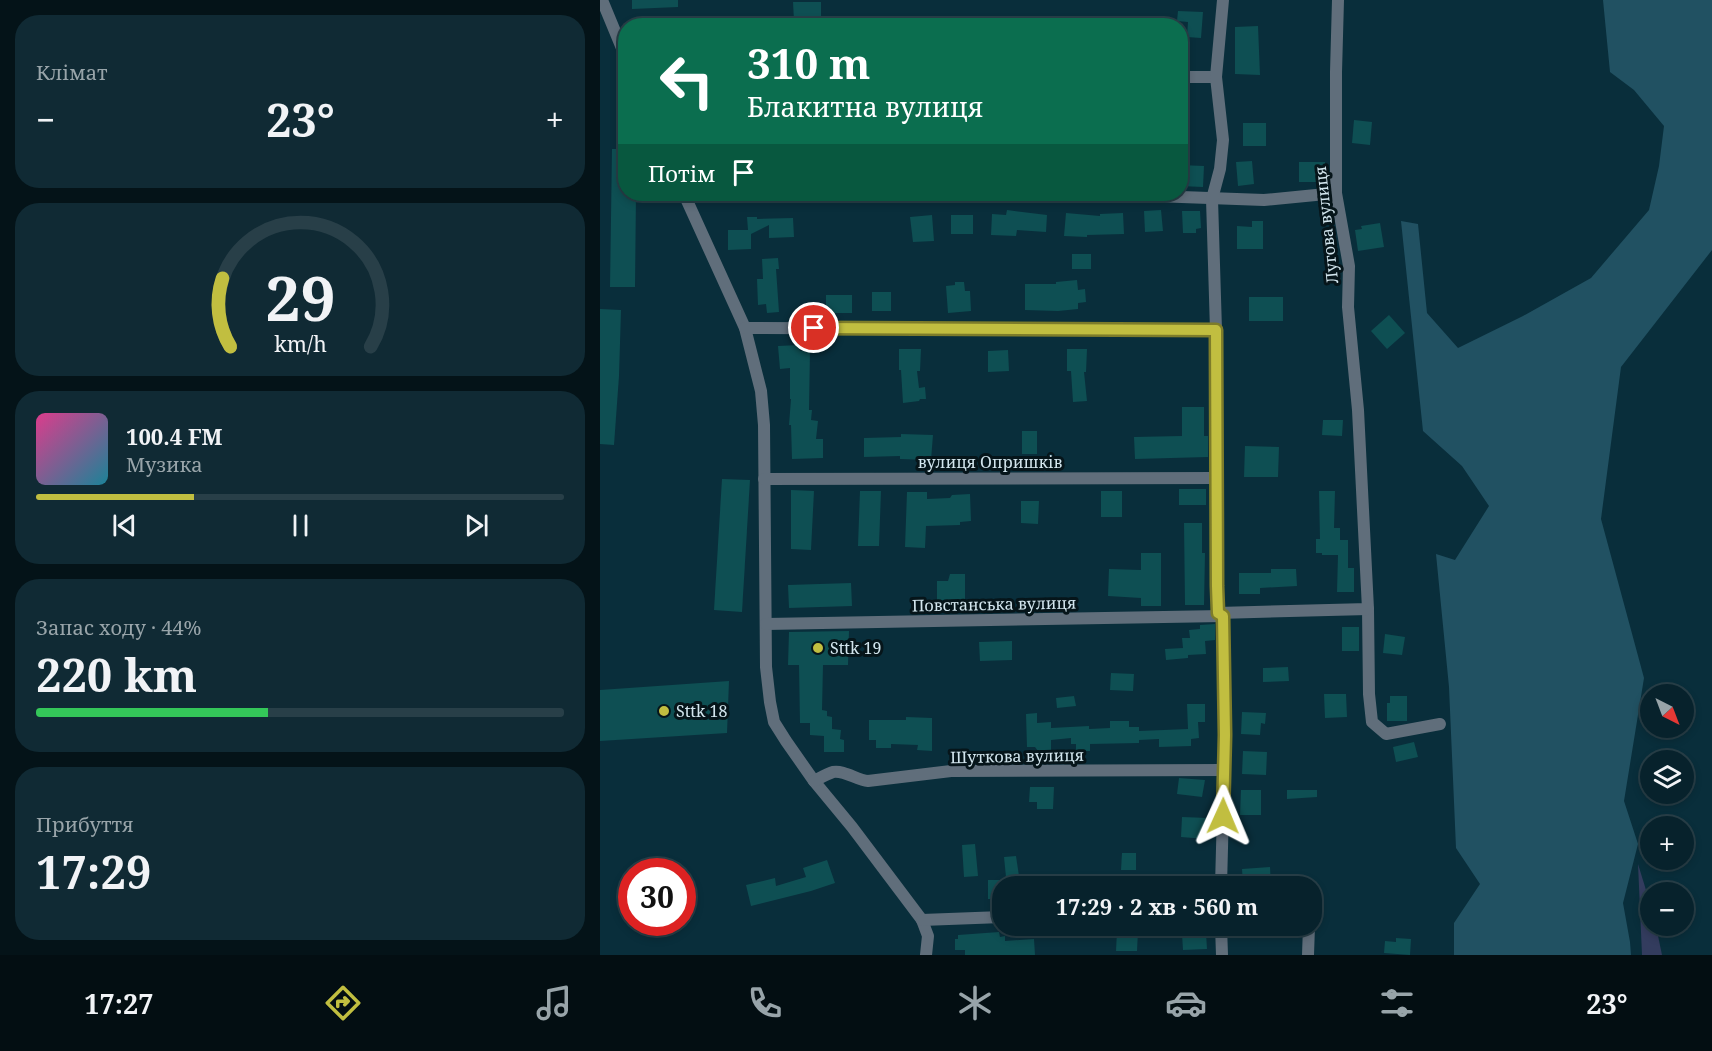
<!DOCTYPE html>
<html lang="uk">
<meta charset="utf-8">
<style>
:root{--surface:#07222c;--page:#102a34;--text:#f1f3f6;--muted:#98a4a9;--line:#283f48;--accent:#c1be40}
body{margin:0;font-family:"Noto Serif",serif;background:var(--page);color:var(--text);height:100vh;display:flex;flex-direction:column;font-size:22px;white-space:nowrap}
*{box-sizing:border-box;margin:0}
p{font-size:20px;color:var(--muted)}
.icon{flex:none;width:33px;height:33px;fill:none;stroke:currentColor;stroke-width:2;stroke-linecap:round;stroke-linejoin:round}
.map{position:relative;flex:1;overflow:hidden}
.details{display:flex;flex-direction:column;gap:15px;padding:15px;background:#041318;width:600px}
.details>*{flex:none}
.top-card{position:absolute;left:18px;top:18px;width:570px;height:183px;border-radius:24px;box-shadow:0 3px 9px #0003,0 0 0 2px var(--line);background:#0b6e4f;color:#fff;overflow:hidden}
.needle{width:39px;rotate:138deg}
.fabs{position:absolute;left:1040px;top:684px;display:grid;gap:12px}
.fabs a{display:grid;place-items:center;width:54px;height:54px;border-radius:50%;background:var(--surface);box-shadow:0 3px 9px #0003,0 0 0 2px var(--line);font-size:30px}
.speed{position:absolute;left:18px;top:858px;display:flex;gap:12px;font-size:30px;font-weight:700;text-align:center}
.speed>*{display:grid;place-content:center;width:78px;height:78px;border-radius:50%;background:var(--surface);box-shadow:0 3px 9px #0003,0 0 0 2px var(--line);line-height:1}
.speed .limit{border:9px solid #d22;background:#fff;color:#111}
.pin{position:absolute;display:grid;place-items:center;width:51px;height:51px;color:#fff;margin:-26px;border:3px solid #fff;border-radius:50%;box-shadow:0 2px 6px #0007}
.me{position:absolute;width:66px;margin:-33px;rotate:1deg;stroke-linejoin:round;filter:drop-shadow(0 0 4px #0008)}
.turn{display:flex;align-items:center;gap:21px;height:126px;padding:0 30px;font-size:27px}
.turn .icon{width:78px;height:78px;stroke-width:2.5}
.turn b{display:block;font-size:42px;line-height:51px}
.then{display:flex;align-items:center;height:57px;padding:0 30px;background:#0003;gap:12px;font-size:22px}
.big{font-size:45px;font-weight:700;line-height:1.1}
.details .card{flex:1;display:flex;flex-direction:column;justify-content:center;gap:9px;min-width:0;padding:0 21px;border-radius:24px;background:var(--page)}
.details .dial{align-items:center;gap:0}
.dial svg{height:156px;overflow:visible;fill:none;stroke:var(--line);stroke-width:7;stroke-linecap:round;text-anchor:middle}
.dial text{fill:var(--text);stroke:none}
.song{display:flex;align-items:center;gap:18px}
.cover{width:72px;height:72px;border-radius:9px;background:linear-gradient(135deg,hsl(330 70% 55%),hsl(190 70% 35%))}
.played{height:6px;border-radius:3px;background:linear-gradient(90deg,var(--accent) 30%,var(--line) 30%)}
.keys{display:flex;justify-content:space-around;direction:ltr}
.heat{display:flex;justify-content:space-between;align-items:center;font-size:33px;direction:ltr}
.charge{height:9px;border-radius:4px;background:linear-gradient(90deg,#34c759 44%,var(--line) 0)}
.trip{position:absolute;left:392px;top:876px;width:330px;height:60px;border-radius:24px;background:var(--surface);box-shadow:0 3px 9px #0003,0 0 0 2px var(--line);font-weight:700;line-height:60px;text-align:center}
.tab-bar{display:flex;height:96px;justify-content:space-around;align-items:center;background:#030e12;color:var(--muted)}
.tab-bar .icon{width:42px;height:42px}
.tab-bar .selected{color:var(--accent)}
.tab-bar b{font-size:27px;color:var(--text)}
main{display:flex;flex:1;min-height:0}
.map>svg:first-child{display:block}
</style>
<main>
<section class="details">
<div class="card"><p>Клімат</p>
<div class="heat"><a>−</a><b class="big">23°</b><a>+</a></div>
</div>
<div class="card dial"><svg viewBox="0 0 100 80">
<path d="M14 69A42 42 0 1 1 86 69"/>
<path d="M14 69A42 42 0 0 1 10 34" stroke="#c1be40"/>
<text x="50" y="56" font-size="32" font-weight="700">29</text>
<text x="50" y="72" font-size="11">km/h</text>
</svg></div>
<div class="card">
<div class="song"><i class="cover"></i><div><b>100.4 FM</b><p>Музика</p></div></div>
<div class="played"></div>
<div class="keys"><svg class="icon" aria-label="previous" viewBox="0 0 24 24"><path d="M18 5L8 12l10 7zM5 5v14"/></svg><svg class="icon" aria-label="pause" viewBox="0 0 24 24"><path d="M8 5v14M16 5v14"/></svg><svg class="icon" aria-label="next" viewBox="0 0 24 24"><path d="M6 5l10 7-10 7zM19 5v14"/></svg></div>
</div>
<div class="card"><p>Запас ходу · 44%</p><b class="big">220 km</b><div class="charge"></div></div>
<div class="card"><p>Прибуття</p><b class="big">17:29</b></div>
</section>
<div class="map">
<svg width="1112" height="955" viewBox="0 0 1112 955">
<rect width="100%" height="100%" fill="#092e3b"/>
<path fill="#215162" d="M1003,0H1112V250L1021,367L1001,519L1044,678L1024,801L1038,844L1023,903L1030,942L1031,955H854V923L880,884L856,848L849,687L836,554L855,560L889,506L862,466L823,431L801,221L818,224L827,313L858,348L923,316L991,278L1049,210L1059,166L1064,126L1034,90L1010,72Z"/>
<path fill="#333c5e" d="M1038,864L1050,903V926H1056L1062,955H1042Z"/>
<g fill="#0e4f53">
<path d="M32,0H78V7L32,9Z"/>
<path d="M193,2H221V21H194Z"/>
<path d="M578,11L603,12L601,38L587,37L588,22L577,21Z"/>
<path d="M658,26L660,75L635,74V27Z"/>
<path d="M754,120L772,122L770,145L752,143Z"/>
<rect x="643" y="123" width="23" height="23"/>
<path d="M12,149H26V194H36L35,287H10Z"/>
<path d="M652,161L654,184L638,186L636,162Z"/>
<rect x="699" y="162" width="26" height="20"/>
<path d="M580,165L604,166L603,187L580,186Z"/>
<path d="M407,210L447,215L446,232L417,230L416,236L391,235L392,214L406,215Z"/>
<path d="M561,210L563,231L545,232L544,211Z"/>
<path d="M582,211H600L601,228L596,229V233H583Z"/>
<path d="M466,213L500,216V214L523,213L524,234L487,235V237L464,236Z"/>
<path d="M332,215L334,241L313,242L310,217Z"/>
<rect x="351" y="215" width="22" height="19"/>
<path d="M147,217H157V219L193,218L194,237L169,238V225L151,234V249L128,250V230H148Z"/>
<path d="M652,221H663V249H637V226L652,227Z"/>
<path d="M780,223L784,247L758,251L755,230L762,229L761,226Z"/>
<rect x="472" y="254" width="19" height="15"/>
<path d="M178,258L179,269H176L179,312L167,313L166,304L158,305L157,279H163L162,259Z"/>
<path d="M477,280L478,290L485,289L486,302L478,303V309L458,311L425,310V284H456V282Z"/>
<path d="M355,282H364L365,291H370L371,311L348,313L346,286L355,285Z"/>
<rect x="272" y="292" width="19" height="19"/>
<rect x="226" y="295" width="26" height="18"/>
<rect x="649" y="297" width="34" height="24"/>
<path d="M0,309L21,310L19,376L14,445L0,444Z"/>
<path d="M789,315L805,333L787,349L771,331Z"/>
<path d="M199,345L200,351L210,350L209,410H212L211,420L218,421L216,439H223V458L192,459L191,425H189L191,399H190V368L180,369L178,346Z"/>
<path d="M299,349H321L320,371H317L319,388L325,387L326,399H320L319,401L303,403L301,370H299Z"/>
<path d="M467,349H487L486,372H484L487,401L473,402L471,371H467Z"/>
<path d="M408,350L409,371L388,372V351Z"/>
<path d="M582,407H604V436H608V457L535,459L534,437L582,436Z"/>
<path d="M723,420H743L742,436L722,435Z"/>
<rect x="422" y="431" width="15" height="23"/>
<path d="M301,434L333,435L331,460L300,459V456L264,457V438L301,437Z"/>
<path d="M645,446L679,447L678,477H644Z"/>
<path d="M122,479L150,480L142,612L114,610Z"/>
<rect x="579" y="489" width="27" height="16"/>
<path d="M191,490L214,491L211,550L191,549Z"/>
<path d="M260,491H281L279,546H258Z"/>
<rect x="501" y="491" width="21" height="26"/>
<path d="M719,491H735L734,528H740V540H748V568H754V592H737L738,555H722V553H716V539H720Z"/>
<path d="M307,492H327V499L350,498L352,495L370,494L371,521L360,522V525L326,526L325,548L305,547Z"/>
<path d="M421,501H439L438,524L421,523Z"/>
<path d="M584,523H602V553H605L604,605H585Z"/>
<path d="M541,553H561V606H541V598L508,596L509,569L541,570Z"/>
<path d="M671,569H696L697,586L660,588V594H639V573H671Z"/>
<path d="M350,574H365V600L337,601V581H348Z"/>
<path d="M251,583L252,606L189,608L188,585Z"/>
<path d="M615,624V640L605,641L606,654L588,655V658L566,660L565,649L583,648L582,638H590L589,630L600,629V625Z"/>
<rect x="742" y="627" width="17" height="24"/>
<path d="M249,631L248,665H223L222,710L227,711V716L232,717V729L241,730L240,739L244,740V752H224V736L210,735V723H200L199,665H188L189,632Z"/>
<path d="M785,634L805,637L802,655L783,653Z"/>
<path d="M412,641V660L380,661L379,642Z"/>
<path d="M688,667L689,681L663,682V668Z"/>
<path d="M511,673L534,674L533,691L510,690Z"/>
<path d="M129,681L127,733L0,741V690Z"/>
<path d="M724,694H746L747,717L725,718Z"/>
<path d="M474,696L476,706L457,708L456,698Z"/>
<path d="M790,696H807V721H787V703H790Z"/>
<path d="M587,704H605V722H598L599,738L591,739V746L559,747V739L539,740V743L490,744V751H476V744H471V738L451,740V751H438L435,747H427L426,714L437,713V723L451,722V728L489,726V729L510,728V721H529V727H539V731L588,729Z"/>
<path d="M642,712L666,713L665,724L661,723L660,735L641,734Z"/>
<path d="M306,717L332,718V751L317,750L318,745L291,744V748H276V740H269V720H306Z"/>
<path d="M814,742L818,757L796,762L793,747Z"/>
<path d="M643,751L667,752L666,775L642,774Z"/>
<path d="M579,778L605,780L602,797L577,794Z"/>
<path d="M430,787H454L453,809H437V802H429Z"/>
<path d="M641,790H661V815H640Z"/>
<path d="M687,790H717V797L687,799Z"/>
<path d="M582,817L608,818L606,839L581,837Z"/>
<path d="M375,844L378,876L364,877L362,845Z"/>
<path d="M522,853H536V870H521Z"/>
<path d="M416,856L419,876L406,877L404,857Z"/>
<path d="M227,860L235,883L211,891L151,906L146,885L175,878L176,886L206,877L203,868Z"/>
<path d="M670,867L671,886H643L642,869Z"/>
<rect x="388" y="880" width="14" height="19"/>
<path d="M517,931H538L537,951H516Z"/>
<path d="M399,932L400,937L405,936V941L434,939L435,955H365V950H355V939H358V935Z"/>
<path d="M606,933L607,949L583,950L582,934Z"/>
<path d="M796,938L811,939L810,955L784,953L785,941L796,942Z"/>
</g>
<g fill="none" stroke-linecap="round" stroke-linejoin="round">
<g stroke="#606e7b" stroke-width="12">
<path d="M2,0L26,58"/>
<path d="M580,77H616"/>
<path d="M84,194L145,328L161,391L164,425L166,667L170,702L174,722L186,741L214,781L252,827L322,920L328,936L326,955"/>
<path d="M499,194L664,200L736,193"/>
<path d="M85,196L377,194"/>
<path d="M145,328L616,330"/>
<path d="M164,479L617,478"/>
<path d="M768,609L769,694L772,722L786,734L840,724"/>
<path d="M618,613L768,609L758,410L748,307L749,266L736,193V72L738,0"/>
<path d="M166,624L623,616"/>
<path d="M214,781C220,778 227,774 233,772C244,770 257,780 268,781L351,771L624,770"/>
<path d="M621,886L625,735L623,616L618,613L617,586L616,330L612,199L620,169L623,140L616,77L623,0"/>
<path d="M322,920L402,917"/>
<path d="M621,926L622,955"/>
<path d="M708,955L709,926"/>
</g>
</g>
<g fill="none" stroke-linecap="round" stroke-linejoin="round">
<defs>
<path id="route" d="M214,328L616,330L617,586L618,613L623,616L625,735L623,816"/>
</defs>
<use href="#route" stroke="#7d7c2a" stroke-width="15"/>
<use href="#route" stroke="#c1be40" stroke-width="10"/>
</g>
<g fill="#c1be40" stroke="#06151a" stroke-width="2">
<circle cx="218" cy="648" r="6"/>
<circle cx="64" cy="711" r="6"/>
</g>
<g text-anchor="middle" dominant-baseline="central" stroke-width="6" stroke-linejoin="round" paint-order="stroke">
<g font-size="16" fill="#d3e6ee" stroke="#06151a">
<text transform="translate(726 225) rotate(-96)">Лугова вулиця</text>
<text x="390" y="462">вулиця Опришків</text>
<text transform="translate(394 604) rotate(-1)">Повстанська вулиця</text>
<text transform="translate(417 756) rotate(-1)">Шуткова вулиця</text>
</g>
<g font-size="16" fill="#d3e6ee" stroke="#06151a" text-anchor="start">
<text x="230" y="648">Sttk 19</text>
<text x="76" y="711">Sttk 18</text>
</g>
</g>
</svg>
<div class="fabs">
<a><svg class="needle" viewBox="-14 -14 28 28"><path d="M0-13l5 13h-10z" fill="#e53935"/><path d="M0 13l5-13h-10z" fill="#98a4a9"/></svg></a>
<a><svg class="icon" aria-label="layers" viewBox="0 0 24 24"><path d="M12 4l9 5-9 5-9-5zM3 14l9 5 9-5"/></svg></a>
<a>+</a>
<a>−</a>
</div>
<div class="speed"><div class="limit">30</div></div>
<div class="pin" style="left:214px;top:328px;background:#d93025"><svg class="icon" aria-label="arrive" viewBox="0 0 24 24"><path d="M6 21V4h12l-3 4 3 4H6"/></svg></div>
<svg class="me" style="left:623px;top:816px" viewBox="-20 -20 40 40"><path d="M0-17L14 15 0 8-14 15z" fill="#c1be40" stroke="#fff" stroke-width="4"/></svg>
<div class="trip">17:29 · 2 хв · 560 m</div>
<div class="top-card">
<div class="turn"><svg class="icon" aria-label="left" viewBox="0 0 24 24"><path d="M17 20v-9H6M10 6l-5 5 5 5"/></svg><div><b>310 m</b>Блакитна вулиця</div></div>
<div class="then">Потім<svg class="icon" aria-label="arrive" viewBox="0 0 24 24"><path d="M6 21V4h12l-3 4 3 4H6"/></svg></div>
</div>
</div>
</main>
<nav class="tab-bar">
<b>17:27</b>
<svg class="icon selected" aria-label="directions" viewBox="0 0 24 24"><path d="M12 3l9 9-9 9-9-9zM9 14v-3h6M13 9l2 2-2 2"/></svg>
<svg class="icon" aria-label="music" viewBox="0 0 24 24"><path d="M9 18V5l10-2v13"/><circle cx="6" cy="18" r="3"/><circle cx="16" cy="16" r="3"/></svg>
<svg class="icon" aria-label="phone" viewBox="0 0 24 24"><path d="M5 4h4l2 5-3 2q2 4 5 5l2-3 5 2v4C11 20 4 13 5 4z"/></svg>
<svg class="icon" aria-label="climate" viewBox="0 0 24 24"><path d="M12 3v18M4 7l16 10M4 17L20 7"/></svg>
<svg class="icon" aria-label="car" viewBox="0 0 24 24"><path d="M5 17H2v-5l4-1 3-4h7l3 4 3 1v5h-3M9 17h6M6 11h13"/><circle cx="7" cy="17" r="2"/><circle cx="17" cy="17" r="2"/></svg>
<svg class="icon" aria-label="filters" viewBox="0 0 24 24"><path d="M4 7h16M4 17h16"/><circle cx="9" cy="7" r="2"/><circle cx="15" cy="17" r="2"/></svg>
<b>23°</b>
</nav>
